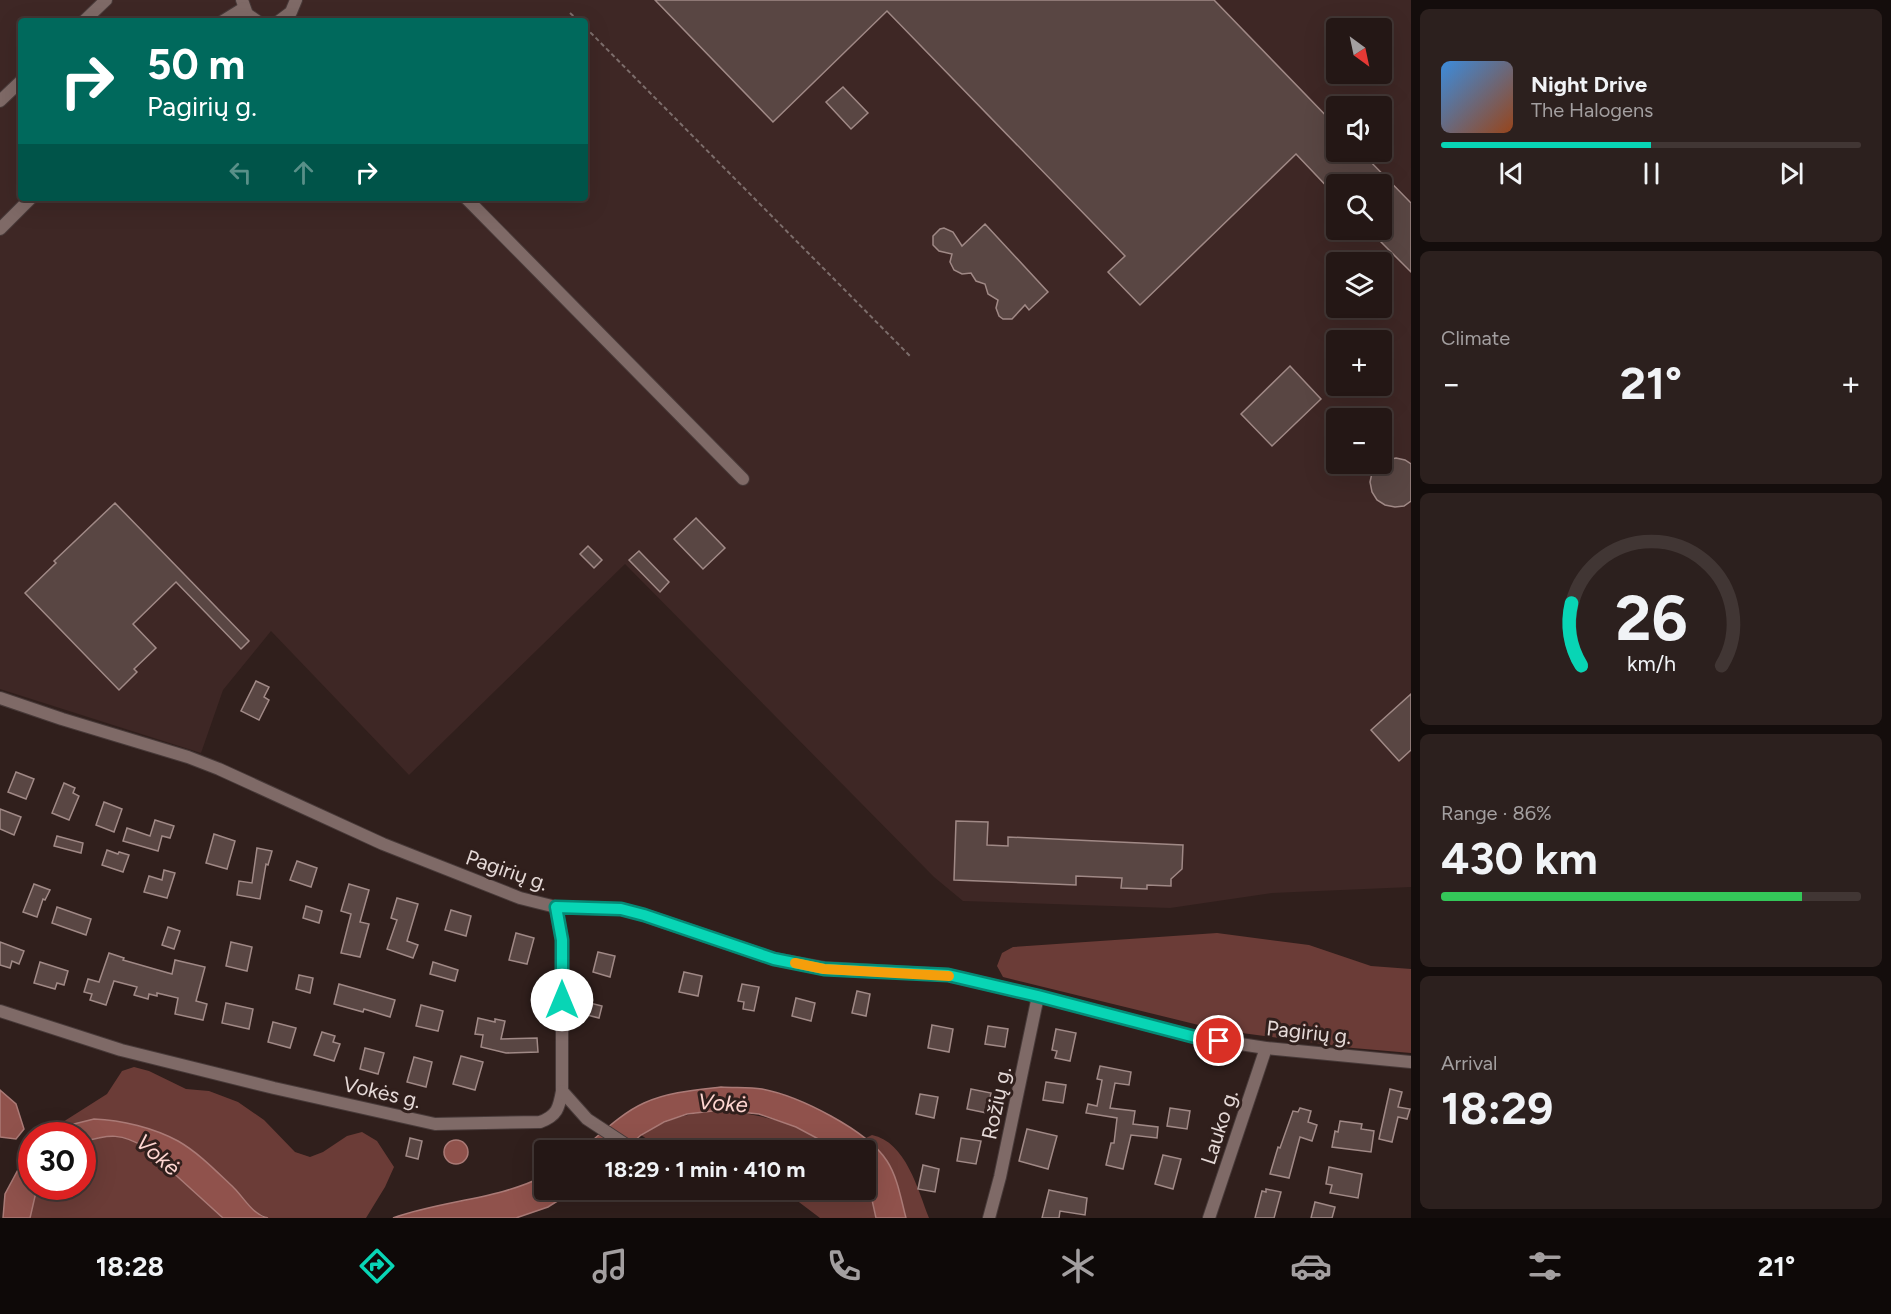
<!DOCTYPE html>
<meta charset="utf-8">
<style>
:root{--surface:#241715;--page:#2c201e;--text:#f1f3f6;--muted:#a39fa0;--line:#413634;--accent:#08d5b5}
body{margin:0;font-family:Figtree,sans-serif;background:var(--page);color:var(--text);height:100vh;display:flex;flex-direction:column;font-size:22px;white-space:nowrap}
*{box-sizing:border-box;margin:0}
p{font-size:20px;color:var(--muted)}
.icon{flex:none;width:33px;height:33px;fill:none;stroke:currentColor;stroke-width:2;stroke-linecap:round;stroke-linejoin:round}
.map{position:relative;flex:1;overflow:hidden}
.sheet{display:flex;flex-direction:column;gap:9px;padding:9px;background:#140d0c;width:480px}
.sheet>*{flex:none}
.top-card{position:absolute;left:18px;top:18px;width:570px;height:183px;border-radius:6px;box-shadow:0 6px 24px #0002,0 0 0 2px var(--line);background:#00695c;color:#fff;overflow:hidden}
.needle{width:39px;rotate:147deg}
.fabs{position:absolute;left:1326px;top:18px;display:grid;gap:12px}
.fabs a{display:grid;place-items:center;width:66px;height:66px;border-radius:6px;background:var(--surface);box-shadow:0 6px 24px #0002,0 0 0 2px var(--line);font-size:30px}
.speed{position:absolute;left:18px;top:1122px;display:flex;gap:12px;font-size:30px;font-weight:700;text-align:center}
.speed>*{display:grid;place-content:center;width:78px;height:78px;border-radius:50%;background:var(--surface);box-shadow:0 6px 24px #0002,0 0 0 2px var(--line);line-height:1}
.speed .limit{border:9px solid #d22;background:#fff;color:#111}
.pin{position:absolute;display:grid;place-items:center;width:51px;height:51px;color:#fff;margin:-26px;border:3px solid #fff;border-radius:50%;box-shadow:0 2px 6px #0007}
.me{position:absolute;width:66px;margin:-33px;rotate:0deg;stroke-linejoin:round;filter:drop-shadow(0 0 4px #0008)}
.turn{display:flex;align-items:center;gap:21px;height:126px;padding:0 30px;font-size:27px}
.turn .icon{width:78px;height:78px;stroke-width:2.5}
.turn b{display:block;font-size:42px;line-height:51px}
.lanes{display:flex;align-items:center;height:57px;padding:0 30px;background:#0003;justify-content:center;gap:30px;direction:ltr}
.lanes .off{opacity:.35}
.big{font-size:45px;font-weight:700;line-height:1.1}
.sheet .tile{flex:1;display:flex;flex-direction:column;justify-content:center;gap:9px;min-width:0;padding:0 21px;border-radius:9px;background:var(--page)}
.sheet .dial{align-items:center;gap:0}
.dial svg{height:156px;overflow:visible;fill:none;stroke:var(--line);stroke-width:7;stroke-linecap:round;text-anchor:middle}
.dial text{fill:var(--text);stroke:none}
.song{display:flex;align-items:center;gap:18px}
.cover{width:72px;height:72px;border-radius:9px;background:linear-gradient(135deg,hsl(210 70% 55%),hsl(20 70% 35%))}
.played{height:6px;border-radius:3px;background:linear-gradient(90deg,var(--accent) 50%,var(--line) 50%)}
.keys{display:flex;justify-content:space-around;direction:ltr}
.heat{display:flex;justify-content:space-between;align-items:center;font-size:33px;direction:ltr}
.charge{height:9px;border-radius:4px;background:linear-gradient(90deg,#34c759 86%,var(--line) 0)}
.trip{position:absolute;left:534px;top:1140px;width:342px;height:60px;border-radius:6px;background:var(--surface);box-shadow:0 6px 24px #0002,0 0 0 2px var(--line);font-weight:700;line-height:60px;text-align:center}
.tabs{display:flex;height:96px;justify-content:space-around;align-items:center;background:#0e0908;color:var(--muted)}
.tabs .icon{width:42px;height:42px}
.tabs .active{color:var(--accent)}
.tabs b{font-size:27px;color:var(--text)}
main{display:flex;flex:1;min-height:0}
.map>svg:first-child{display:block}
</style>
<main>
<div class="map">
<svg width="1411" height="1218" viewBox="0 0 1411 1218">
<rect width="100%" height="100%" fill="#301f1c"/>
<path fill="#3e2725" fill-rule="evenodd" d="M0,0H1411V887L1272,893L1170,908L963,901L934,877L625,564L409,775L271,631L223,690L201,753L0,689ZM21,21H585V198H21ZM1336,28H1382V74H1336ZM1336,106H1382V152H1336ZM1336,184H1382V230H1336ZM1336,262H1382V308H1336ZM1336,340H1382V386H1336ZM1336,418H1382V464H1336Z"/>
<g fill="#6b3c37">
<path d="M1217,933L1309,945L1371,966L1411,969V1053L1353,1048L1219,1030L1003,977L997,966L1002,953L1013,947Z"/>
<path d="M134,1067L149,1071L186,1089L209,1091L238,1102L264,1120L295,1152L310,1157L323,1152L347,1136L362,1132L377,1141L394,1167L385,1187L366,1218H268L254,1211L237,1191L202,1158L177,1141L66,1126L44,1134L107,1094L122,1071Z"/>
<path d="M721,1110C764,1115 803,1124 839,1150H663L641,1135C672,1117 685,1114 721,1110Z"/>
<path d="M872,1135C906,1142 918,1190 929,1218H906C896,1181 895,1165 864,1139Z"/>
<path d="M116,1136L131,1139L146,1148L223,1218H30L36,1192L40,1187L82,1186L83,1142L101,1137Z"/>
<path d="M866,1180L869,1186L876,1218H820L783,1190H866Z"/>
</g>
<g fill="#90524c" stroke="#aa7a76" stroke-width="1.5">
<path d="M721,1087C734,1088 749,1087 762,1089C799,1096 867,1130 887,1161C898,1178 901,1200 906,1218H876L869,1186L866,1180V1150H839L796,1127L759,1114L721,1110L687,1114L664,1122L641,1135L624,1150H581C601,1134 620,1114 644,1103C668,1092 695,1090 721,1087Z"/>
<path d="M0,1090L16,1104L24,1129L16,1139L0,1137Z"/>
<path d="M94,1119C122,1120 154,1128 178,1141C199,1153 217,1172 234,1188C245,1199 252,1214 268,1218H223L146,1148C122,1133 109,1134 83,1142L82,1136L43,1135L66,1126Z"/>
<circle cx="456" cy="1152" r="12"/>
<path d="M31,1148L32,1186L40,1187L36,1192L30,1218H3L5,1194L26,1155Z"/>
<path d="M544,1176V1190H575L548,1207L516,1218H393C442,1200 497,1200 544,1176Z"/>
</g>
<g fill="#594643" stroke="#a08986" stroke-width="1.5">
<path d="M655,0H1214L1336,126V152H1361L1411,203V272L1369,230H1382V184H1336V196L1296,154L1140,305L1108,272L1125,256L887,11L773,122Z"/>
<path d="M843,87L868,113L851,129L826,102Z"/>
<path d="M985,224L1048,292L1029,310L1025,305L1012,319H1003L999,316L996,308L998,300L988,294L985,284L976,281L971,273L962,274L954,270L950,262L952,254L939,251L933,245V236L940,229L944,228L953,232L962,246Z"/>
<path d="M1290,366L1321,399L1272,446L1241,414Z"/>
<path d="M1396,458L1405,460L1411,464V501L1404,506L1395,507L1385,505L1377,500L1372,492L1370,482L1374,464H1382V461Z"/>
<path d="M115,503L249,641L241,649L176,582L133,624L156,648L134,669L137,672L119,690L25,593L56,563L54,561Z"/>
<path d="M696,518L725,548L703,569L674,539Z"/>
<path d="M588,546L602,560L594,568L580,554Z"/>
<path d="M639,551L669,582L660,592L629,560Z"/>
<path d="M256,681L269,687L264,697L269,700L259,720L241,711Z"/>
<path d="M1411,694V750L1399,761L1371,730Z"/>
<path d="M16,772L34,779L26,799L8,792Z"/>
<path d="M64,783L75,788L73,793L79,796L69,820L52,813Z"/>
<path d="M104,802L122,809L114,832L96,825Z"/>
<path d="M0,809L21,817L14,835L0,829Z"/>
<path d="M155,820L174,826L170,838L162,836L158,851L123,841L127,828L150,836Z"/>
<path d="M956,821L988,822L987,845L1008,846V837L1183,845L1182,869L1171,879V886L1147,885V889L1121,888L1122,878L1076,876V885L954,880Z"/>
<path d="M214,834L235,841L227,869L206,863Z"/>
<path d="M57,836L83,843L81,853L54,846Z"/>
<path d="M257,848L272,851L268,865L266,864L260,899L237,895L239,881L252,883Z"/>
<path d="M107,850L118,854L119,852L129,855L123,872L102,865Z"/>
<path d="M297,861L317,868L311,887L290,880Z"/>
<path d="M164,870L175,873L167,898L144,892L149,876L162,880Z"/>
<path d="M34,884L50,890L45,900L43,899L37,917L23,912Z"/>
<path d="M349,884L369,890L360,922L369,924L360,957L341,953L351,914L341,911Z"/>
<path d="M397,898L418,904L407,941L418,945L413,958L387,949L397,920L391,918Z"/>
<path d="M306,906L322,911L319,923L303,918Z"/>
<path d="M57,907L91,919L86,935L52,923Z"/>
<path d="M451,910L471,916L466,936L445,930Z"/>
<path d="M168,927L180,931L174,949L162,945Z"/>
<path d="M516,933L534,938L527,964L509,960Z"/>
<path d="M0,942L24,951L19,964L12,961L10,968L0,965Z"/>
<path d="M231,942L252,947L247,971L226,966Z"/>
<path d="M598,952L615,956L610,977L593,972Z"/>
<path d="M109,953L124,958L123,960L172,974L175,960L205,967L196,1001L207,1004L203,1020L175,1014L178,998L157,993V996L149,994L148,999L134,995L137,987L114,981L106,1005L90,1000L92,994L84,992L88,979L99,982Z"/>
<path d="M40,962L68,971L64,985L57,983L55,989L34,983Z"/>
<path d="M433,962L458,970L455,981L430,974Z"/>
<path d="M684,972L702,976L698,996L679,992Z"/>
<path d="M299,975L313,978L310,993L296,989Z"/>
<path d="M339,984L395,1000L390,1017L364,1009L363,1012L334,1004Z"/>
<path d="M742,984L759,987L754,1011L743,1009L744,1002L738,1001Z"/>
<path d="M857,991L870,994L866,1016L852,1013Z"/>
<path d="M796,998L815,1003L811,1021L792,1016Z"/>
<path d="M582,1001L602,1006L599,1018L579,1013Z"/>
<path d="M226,1003L253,1009L249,1029L222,1023Z"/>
<path d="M421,1005L443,1011L438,1031L416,1026Z"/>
<path d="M478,1018L495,1022V1019L505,1021L501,1039L537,1038L538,1052L506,1053L481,1047L483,1035L475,1034Z"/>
<path d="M273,1022L296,1028L290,1048L268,1042Z"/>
<path d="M932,1025L953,1029L949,1052L928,1048Z"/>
<path d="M988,1026L1008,1029L1005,1047L985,1044Z"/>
<path d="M1056,1029L1076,1033L1070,1061L1055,1058L1057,1051L1052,1050Z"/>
<path d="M322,1032L335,1036L333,1042L340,1044L334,1061L314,1055Z"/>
<path d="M365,1048L384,1053L378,1074L360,1069Z"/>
<path d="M461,1056L483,1062L475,1090L453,1084Z"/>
<path d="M414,1057L432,1062L426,1087L407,1082Z"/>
<path d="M1100,1066L1131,1072L1129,1085L1115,1083L1110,1108L1135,1111L1133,1124L1158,1127L1157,1138L1131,1135L1123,1169L1106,1165L1111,1143H1114L1117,1118L1086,1113L1088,1104L1097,1106L1102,1080L1097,1079Z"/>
<path d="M1046,1082L1066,1085L1063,1103L1043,1100Z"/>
<path d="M971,1089L991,1093L987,1113L967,1109Z"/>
<path d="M1390,1089L1402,1092L1398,1107L1410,1109L1407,1119L1398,1117L1392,1142L1379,1139Z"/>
<path d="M920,1094L938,1097L934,1118L916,1114Z"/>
<path d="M1170,1108L1190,1111L1187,1129L1167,1126Z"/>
<path d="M1300,1108L1311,1111L1308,1122L1317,1125L1312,1141L1300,1137L1289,1178L1270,1174L1278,1147L1280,1148L1293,1111L1298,1112Z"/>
<path d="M1340,1121L1362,1124L1361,1129L1374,1131L1371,1152L1332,1147L1335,1131L1338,1132Z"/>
<path d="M1027,1129L1057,1136L1048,1169L1019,1161Z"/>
<path d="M410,1138L422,1141L418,1159L406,1156Z"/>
<path d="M961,1138L981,1141L976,1164L957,1161Z"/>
<path d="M1163,1155L1181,1159L1173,1189L1155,1184Z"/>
<path d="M923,1165L939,1169L935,1192L918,1189Z"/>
<path d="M1329,1167L1362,1174L1358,1198L1330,1193L1332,1185L1326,1184Z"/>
<path d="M1266,1189L1281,1192L1274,1218H1255L1262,1191L1266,1192Z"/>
<path d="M1049,1190L1087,1198L1085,1215L1060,1211L1059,1218H1042Z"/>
<path d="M1315,1202L1335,1207L1332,1218H1311Z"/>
</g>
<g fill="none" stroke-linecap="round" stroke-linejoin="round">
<defs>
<g id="street">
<path d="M242,0L247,14L257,21"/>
<path d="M84,21L106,0"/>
<path d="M223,21L244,8"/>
<path d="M279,21L291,12L296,0"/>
<path d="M0,101L21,81"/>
<path d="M466,198L743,479"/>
<path d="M0,229L31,198"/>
<path d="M0,698L62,719L188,757L219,769L383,844L520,898L556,907L621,909L644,915L774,959L824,968L948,975L1038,996L1195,1037L1266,1048L1411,1062"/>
<path d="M0,1011L121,1050L274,1088L435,1124L540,1122C557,1116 559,1108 562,1091V940L556,907"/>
<path d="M562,1091L587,1119L634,1150"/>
<path d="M989,1218L1000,1177L1038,996"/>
<path d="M1209,1218L1266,1048"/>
</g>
</defs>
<use href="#street" stroke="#483a39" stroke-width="14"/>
<g stroke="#7d6e6c" stroke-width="2" stroke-dasharray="4.5 3" stroke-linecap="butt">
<path d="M570,13L579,21"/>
<path d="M585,27L910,356"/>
</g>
<use href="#street" stroke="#7f6a67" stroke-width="12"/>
</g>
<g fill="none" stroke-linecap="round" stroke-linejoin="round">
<defs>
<path id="route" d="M562,1000V940L556,907L621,909L644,915L774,959L824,969L948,975L1038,996L1195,1037L1219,1041"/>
</defs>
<use href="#route" stroke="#058a76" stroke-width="15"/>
<use href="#route" stroke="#08d5b5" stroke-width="10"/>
<path stroke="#f59e0b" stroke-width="10" d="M795,963L824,969L949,976"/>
</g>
<g text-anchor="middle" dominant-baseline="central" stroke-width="6" stroke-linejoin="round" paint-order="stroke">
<g font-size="21" fill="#e5d9d7" stroke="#301f1c">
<text transform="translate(507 870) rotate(19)">Pagirių g.</text>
<text transform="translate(1309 1032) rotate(6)">Pagirių g.</text>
<text transform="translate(382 1092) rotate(13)">Vokės g.</text>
<text transform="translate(996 1103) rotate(-78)">Rožių g.</text>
<text transform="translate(1219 1127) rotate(-72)">Lauko g.</text>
</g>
<g font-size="22" font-style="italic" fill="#fed6d1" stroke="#301f1c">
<text transform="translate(723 1103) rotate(4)">Vokė</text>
<text transform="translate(158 1155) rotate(41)">Vokė</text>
</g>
</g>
</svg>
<div class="fabs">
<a><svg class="needle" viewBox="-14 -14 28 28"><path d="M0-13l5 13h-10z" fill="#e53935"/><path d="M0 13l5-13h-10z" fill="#a39fa0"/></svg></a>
<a><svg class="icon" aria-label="sound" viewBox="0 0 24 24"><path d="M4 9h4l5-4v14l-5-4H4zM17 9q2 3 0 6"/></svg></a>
<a><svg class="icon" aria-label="search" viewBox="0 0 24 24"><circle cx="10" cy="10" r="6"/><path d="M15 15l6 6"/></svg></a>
<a><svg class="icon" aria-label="layers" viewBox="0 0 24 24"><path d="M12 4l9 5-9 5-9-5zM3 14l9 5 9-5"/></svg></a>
<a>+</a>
<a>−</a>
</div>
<div class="speed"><div class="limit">30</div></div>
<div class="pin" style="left:1219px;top:1041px;background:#d93025"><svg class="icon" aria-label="arrive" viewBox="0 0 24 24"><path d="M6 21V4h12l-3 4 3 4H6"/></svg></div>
<svg class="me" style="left:562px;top:1000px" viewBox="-20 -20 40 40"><circle r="19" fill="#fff"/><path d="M0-13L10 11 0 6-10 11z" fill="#08d5b5"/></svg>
<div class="trip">18:29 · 1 min · 410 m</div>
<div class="top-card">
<div class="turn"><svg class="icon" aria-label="right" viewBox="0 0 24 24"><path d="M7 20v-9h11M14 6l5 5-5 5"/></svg><div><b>50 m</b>Pagirių g.</div></div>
<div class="lanes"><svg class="icon off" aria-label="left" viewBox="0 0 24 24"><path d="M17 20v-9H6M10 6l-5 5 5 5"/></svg><svg class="icon off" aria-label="ahead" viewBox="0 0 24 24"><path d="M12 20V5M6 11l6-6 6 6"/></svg><svg class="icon" aria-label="right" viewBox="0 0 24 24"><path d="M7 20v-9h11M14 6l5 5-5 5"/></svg></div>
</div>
</div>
<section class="sheet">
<div class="tile">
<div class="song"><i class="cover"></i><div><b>Night Drive</b><p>The Halogens</p></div></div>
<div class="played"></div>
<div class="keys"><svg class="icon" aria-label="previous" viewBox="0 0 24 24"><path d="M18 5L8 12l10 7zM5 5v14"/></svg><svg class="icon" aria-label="pause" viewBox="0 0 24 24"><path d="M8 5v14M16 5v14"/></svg><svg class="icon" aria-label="next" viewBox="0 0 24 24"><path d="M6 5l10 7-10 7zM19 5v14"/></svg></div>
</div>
<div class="tile"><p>Climate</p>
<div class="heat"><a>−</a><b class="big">21°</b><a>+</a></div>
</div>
<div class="tile dial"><svg viewBox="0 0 100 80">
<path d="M14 69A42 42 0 1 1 86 69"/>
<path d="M14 69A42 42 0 0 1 9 37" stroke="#08d5b5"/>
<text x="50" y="56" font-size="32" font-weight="700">26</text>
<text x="50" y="72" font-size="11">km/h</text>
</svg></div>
<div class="tile"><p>Range · 86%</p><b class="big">430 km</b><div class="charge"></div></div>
<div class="tile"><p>Arrival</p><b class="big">18:29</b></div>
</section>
</main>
<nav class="tabs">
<b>18:28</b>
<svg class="icon active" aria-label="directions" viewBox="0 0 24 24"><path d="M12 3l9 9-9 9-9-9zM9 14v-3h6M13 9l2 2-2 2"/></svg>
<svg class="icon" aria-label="music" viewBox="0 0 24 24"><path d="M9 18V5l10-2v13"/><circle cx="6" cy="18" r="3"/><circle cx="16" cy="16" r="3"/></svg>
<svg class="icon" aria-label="phone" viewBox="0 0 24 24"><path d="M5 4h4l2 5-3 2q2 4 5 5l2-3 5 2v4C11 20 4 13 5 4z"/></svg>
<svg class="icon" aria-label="climate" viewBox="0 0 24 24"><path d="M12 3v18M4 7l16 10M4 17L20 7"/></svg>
<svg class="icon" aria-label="car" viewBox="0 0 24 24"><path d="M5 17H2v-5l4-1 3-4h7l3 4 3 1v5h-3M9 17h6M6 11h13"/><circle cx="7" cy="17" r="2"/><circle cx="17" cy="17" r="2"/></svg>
<svg class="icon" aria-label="filters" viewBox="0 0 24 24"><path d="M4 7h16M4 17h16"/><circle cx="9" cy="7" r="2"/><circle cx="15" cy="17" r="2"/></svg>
<b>21°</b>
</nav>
